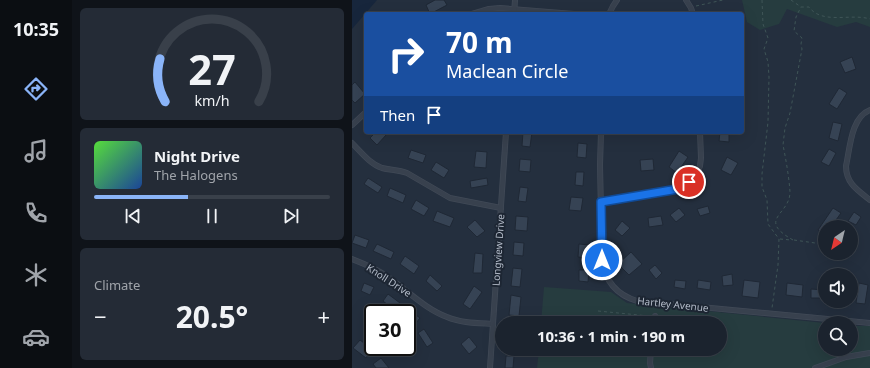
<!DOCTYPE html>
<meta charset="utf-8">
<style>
:root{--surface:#1b232e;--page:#242b36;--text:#f1f3f6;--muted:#a0a4aa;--line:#39404a;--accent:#8ab4f8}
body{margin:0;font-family:"Noto Sans",sans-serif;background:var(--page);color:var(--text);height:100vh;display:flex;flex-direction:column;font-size:15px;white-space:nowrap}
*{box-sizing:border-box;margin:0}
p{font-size:13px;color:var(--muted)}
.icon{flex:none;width:22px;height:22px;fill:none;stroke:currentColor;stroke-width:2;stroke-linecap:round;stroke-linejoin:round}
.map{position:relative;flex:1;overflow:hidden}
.drawer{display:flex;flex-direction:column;gap:8px;padding:8px;background:#0f1319;width:280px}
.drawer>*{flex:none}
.guide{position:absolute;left:12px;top:12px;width:380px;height:122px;border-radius:4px;box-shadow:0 4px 16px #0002,0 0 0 1px var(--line);background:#1a4fa0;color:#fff;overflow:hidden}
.needle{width:26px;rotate:215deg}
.tools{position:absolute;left:466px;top:220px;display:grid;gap:8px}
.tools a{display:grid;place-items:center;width:40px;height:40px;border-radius:50%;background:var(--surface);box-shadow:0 4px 16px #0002,0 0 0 1px var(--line);font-size:20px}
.speed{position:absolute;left:12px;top:304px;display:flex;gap:8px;font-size:20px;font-weight:700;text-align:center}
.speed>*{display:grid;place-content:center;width:52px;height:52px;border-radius:50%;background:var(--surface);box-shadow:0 4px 16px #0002,0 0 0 1px var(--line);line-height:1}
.speed .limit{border:2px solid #111;border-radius:6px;background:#fff;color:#111}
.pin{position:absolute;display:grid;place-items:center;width:34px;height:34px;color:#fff;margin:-17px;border:2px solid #fff;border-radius:50%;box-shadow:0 1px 4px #0007}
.me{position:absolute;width:44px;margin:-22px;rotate:0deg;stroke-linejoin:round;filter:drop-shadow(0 0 3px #0008)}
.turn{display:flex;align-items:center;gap:14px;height:84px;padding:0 16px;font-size:18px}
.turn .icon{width:52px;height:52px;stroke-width:2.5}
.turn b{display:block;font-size:28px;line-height:34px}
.then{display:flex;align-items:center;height:38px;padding:0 16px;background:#0003;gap:8px;font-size:15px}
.big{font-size:30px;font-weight:700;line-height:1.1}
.drawer .card{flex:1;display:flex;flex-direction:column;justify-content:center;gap:6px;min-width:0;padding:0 14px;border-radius:6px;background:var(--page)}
.drawer .dial{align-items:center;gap:0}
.dial svg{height:104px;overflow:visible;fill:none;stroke:var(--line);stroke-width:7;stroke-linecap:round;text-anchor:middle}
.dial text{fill:var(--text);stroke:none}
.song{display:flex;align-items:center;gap:12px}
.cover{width:48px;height:48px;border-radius:6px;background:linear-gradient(135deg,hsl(110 70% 55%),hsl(220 70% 35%))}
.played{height:4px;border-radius:2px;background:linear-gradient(90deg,var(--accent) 40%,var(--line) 40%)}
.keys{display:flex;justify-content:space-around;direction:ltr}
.heat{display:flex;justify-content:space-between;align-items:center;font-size:22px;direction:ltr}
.trip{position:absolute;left:143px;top:316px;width:232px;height:40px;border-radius:20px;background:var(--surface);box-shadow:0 4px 16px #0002,0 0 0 1px var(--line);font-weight:700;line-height:40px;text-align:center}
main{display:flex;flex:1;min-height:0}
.menu{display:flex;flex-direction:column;width:72px;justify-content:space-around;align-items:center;background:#0b0e12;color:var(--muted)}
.menu .icon{width:28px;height:28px}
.menu .selected{color:var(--accent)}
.menu b{font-size:18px;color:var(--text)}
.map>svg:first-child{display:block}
</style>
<main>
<nav class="menu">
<b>10:35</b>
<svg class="icon selected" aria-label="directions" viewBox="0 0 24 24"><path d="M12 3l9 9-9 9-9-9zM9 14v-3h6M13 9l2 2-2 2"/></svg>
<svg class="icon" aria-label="music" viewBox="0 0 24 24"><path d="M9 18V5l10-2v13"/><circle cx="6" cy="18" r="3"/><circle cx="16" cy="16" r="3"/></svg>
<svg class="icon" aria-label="phone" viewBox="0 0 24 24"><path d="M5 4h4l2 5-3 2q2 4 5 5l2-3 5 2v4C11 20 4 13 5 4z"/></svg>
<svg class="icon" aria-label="climate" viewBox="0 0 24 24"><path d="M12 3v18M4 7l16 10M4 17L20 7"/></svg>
<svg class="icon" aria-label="car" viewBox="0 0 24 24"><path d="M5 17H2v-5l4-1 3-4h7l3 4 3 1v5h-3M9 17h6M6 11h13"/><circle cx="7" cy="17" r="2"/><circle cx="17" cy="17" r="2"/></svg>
</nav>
<section class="drawer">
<div class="card dial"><svg viewBox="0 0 100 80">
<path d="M14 69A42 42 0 1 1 86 69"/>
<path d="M14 69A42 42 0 0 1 10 36" stroke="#8ab4f8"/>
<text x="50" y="56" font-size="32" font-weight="700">27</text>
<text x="50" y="72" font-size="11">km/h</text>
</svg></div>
<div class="card">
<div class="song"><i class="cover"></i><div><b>Night Drive</b><p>The Halogens</p></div></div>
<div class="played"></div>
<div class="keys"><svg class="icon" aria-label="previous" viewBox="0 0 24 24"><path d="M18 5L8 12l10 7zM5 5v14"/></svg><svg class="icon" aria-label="pause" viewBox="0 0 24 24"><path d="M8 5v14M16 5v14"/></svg><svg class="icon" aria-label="next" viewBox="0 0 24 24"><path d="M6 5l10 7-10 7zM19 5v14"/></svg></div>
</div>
<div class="card"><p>Climate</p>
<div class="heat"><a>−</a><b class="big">20.5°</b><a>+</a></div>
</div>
</section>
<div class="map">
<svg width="518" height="368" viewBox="0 0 518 368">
<rect width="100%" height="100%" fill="#242f3e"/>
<g fill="#263c3f">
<path d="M390,0H518V27L504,22L485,27L435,9L427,24L408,30L395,22Z"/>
<path d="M192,287L259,292L275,303L473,323V349H499V326H518V368H185L187,349H368V323H189Z"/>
</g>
<path fill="#17263c" d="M0,0H25L0,29Z"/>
<g fill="#364354" stroke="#1f2835">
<path d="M83,0H92L95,5L78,14L74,5Z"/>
<path d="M500,57L504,69L493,73L488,62Z"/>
<path d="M3,82L13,94L3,103L0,100V85Z"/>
<path d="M487,88L495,93L485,109L477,104Z"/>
<path d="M481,122L490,124L486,141L477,138Z"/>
<path d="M24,132H30L34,135L25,145L18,138Z"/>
<path d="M171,132H180L178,147L170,146Z"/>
<path d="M368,132H377V142L367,141Z"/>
<path d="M226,143L235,144L234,158L225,157Z"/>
<path d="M477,149L484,153L477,166L469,162Z"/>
<path d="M59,150L74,155L71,163L56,158Z"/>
<path d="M124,151L135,152L134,168L122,167Z"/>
<path d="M327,151L336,157L325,173L317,167Z"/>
<path d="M375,157L386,163L379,175L369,170Z"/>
<path d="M168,159L179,160L178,172L167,171Z"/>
<path d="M301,159L302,170L289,171L288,160Z"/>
<path d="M84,162L97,170L92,178L79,170Z"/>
<path d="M224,172H232L231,186L223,185Z"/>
<path d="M16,178L30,187L26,193L12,184Z"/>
<path d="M135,178L136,185L119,188L118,181Z"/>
<path d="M168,187L176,188L174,202L166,201Z"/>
<path d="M38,188L54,195L51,203L35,196Z"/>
<path d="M219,197L231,198L229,211L217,210Z"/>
<path d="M64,200L77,208L72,216L59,209Z"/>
<path d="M356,206L358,213L348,216L345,209Z"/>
<path d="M327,208L333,215L324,222L318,215Z"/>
<path d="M481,208L489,213L479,227H473V235L466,230Z"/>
<path d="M85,211L102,218L98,227L81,221Z"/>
<path d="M502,212L509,217L504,225L496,221Z"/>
<path d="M164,216L176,217L175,231L163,230Z"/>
<path d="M309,216L311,225L297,227L296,218Z"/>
<path d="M123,220L133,231L125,237L115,227Z"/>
<path d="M270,221L278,228L270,236L263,230Z"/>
<path d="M3,235L17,240L14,248L0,243Z"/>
<path d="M162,242L172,243L171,256L161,255Z"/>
<path d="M25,244L42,252L39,259L21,251Z"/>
<path d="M227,244L237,245L236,258L226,257Z"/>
<path d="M279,252L290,264L277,275L266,264Z"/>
<path d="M123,253L131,254L130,273H121Z"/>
<path d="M53,256L67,266L62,274L48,264Z"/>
<path d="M303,265L310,273L304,279L297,270Z"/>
<path d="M161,268L170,269L168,287L159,286Z"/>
<path d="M227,270H237L236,282L227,281Z"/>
<path d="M380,274L381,285L371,286L370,276Z"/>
<path d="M78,275L90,286L85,291L74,281Z"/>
<path d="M323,280L334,281L333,289L322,287Z"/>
<path d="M346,280L359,282L358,290L345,288Z"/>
<path d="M392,280L408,282L406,298L390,296Z"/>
<path d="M12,283L22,287L18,295L9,291Z"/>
<path d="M435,283L451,285L450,297L434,295Z"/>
<path d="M507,283L516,285L513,304L504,303Z"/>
<path d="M122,286L130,292L118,309L111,304Z"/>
<path d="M459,289L473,290V298H459Z"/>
<path d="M36,294L68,318L60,328L55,324V313H46L31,301Z"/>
<path d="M159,295L169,297L167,316L157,315Z"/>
<path d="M72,329L81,343L75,347L66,333Z"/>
<path d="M117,337L125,347L117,354L109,344Z"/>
<path d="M8,340L20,349L14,358L1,348Z"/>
<path d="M154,356H162L161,368H153Z"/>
<path d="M29,358L37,368H24L21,364Z"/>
</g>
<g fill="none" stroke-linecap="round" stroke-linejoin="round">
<defs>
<g id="minor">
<path d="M334,0L339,8L341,14"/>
<path d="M120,14L137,9L148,8L222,14"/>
<path d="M162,14L163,0"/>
<path d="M257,14L261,6L265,0"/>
<path d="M518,110C499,117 498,148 494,166C494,183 505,190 518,200"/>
<path d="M0,125L14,112"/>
<path d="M249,132L248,165L250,260C253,281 265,295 285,301L518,323"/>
<path d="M0,143C9,152 18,164 30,168C38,170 47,170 55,173L98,198L149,208"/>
<path d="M249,202L326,189L337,182L345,173L348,166L349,158L348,132"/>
<path d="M0,259C13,264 25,269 36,277C55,290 73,309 95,317C109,323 125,323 141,324"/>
<path d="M302,323L303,316"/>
<path d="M138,368L154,132"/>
<path d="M299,368L298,363L299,349"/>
<path d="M463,368L494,357L518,353"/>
</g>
</defs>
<use href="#minor" stroke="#414a57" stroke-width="6"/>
<g stroke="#3f5557" stroke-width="1" stroke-dasharray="3 3" stroke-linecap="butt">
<path d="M410,0L411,24L416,38L412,49L416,62L417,77L416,122L410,174V187L415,200L416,224L427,239L426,265L420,308"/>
<path d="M439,0L449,7H457C470,25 499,13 518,19"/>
<path d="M344,6L371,0"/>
<path d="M428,239L439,240"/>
<path d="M441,240C404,219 438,215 438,192C437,177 434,160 431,145L433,128L438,113L450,49L449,44L450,38L442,31L444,17L449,7"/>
<path d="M442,240L470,244"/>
<path d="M246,311L297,316"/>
</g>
<use href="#minor" stroke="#38414e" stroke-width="4.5"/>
</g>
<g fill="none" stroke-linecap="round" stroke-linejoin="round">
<defs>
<path id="route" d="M250,260L249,202L326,189L337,182"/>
</defs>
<use href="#route" stroke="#114b97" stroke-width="10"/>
<use href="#route" stroke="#1a73e8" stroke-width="7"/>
</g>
<g text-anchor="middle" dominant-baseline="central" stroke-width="4" stroke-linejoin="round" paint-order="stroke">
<g font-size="10" fill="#b4bcc9" stroke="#1d2633">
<text transform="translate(146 250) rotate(-86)">Longview Drive</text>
<text transform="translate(37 280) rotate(33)">Knoll Drive</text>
<text transform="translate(321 304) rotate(6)">Hartley Avenue</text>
</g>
</g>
</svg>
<div class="tools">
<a><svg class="needle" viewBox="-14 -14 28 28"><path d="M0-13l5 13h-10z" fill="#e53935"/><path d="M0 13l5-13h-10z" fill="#a0a4aa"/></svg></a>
<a><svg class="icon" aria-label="sound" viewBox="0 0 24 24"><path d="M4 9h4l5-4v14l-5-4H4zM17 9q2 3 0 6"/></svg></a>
<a><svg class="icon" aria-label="search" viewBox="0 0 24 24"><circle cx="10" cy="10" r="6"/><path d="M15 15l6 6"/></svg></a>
</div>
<div class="speed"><div class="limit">30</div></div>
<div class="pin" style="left:337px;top:182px;background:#d93025"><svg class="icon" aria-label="arrive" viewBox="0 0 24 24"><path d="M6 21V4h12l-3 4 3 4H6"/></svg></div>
<svg class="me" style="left:250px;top:260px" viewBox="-20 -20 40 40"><circle r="17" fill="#1a73e8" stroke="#fff" stroke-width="3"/><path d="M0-11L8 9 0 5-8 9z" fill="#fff"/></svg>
<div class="trip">10:36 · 1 min · 190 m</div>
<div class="guide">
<div class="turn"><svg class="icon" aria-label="right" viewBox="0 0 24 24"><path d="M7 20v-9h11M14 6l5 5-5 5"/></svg><div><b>70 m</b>Maclean Circle</div></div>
<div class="then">Then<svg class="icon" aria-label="arrive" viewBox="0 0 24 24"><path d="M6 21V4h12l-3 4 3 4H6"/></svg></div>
</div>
</div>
</main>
